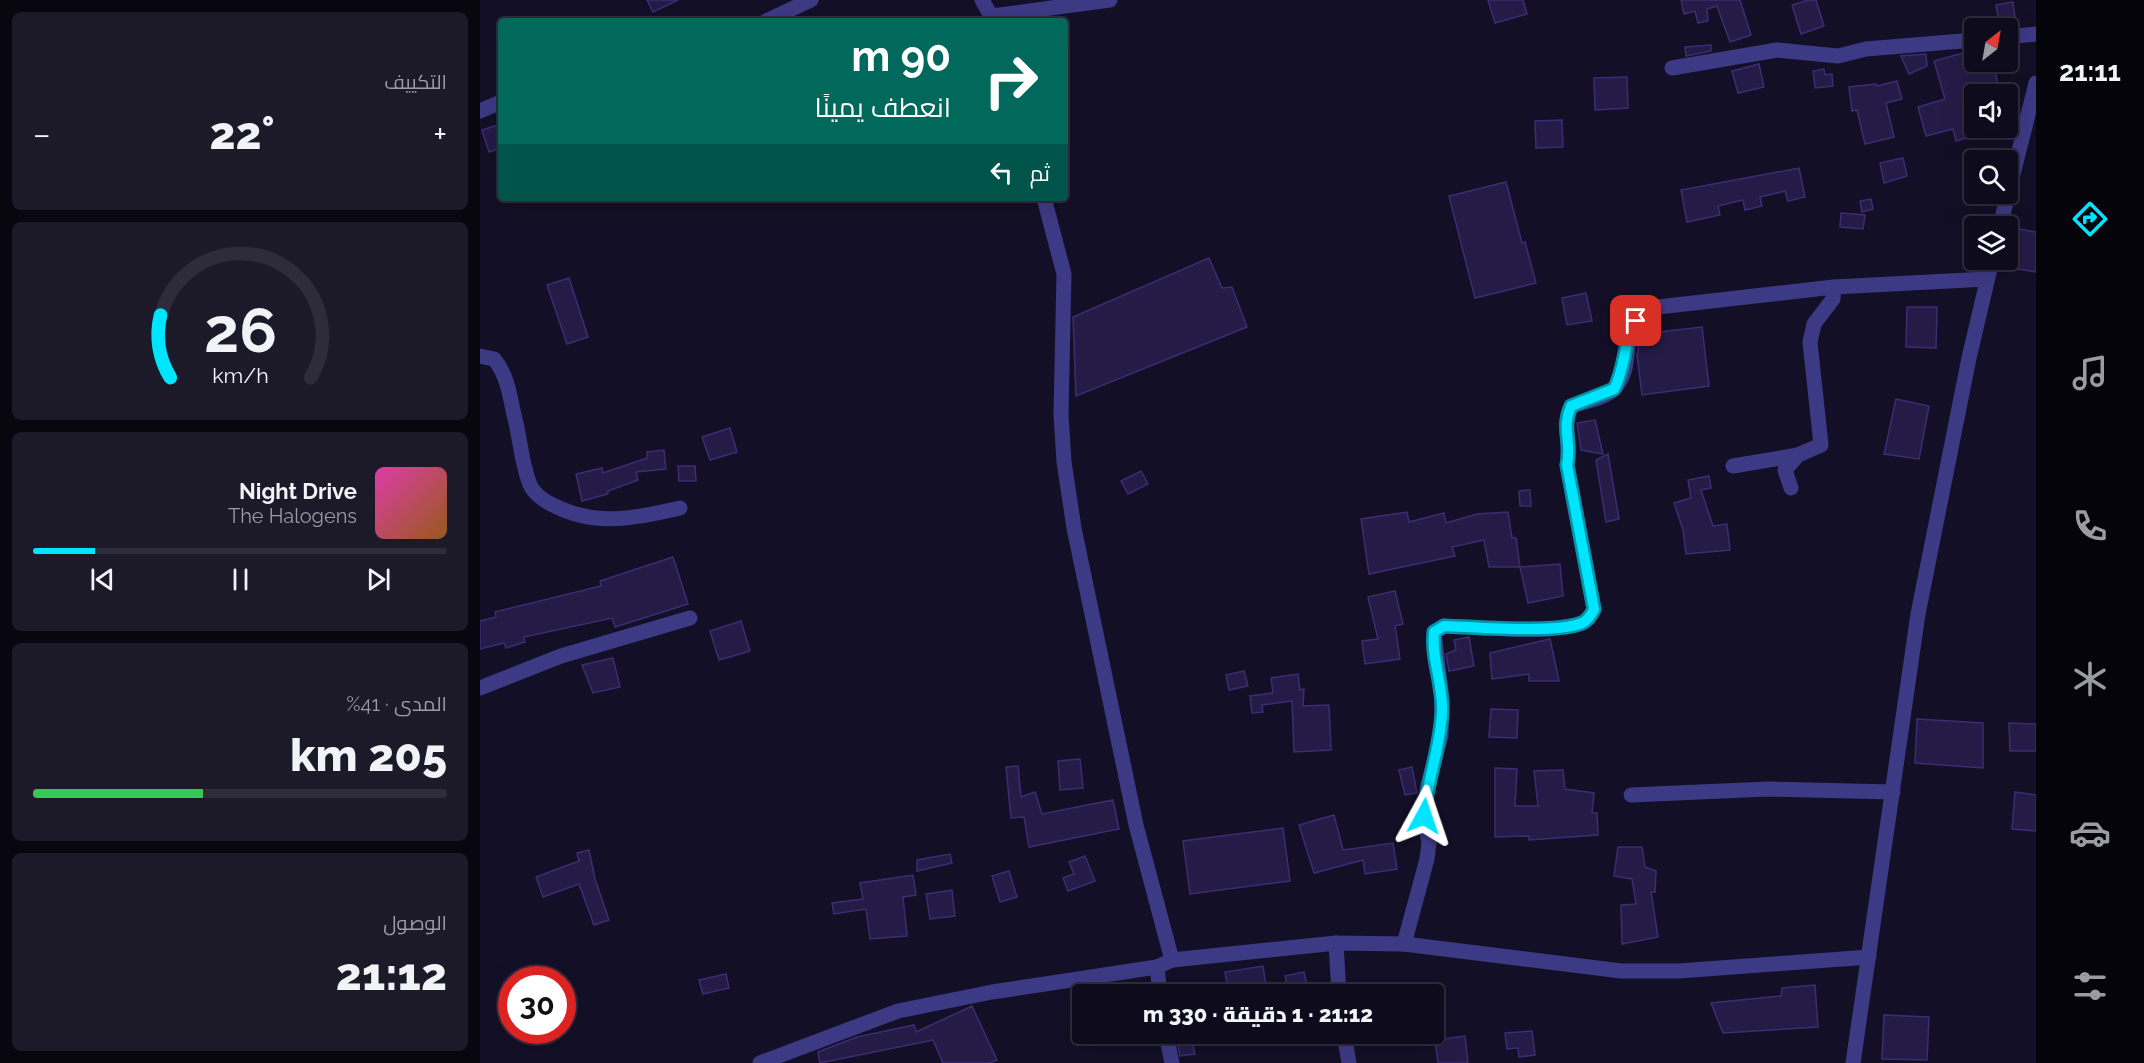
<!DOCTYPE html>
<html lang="ar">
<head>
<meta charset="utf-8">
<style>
  :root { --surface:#0e0b1c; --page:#1c1929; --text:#f1f3f6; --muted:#9b9ba3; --line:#2e2b3b; --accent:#00e5ff }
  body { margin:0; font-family:Raleway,Cairo,sans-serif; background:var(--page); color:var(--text); direction:rtl; height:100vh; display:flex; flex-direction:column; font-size:22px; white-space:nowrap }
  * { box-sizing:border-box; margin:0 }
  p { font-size:20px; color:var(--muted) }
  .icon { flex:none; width:33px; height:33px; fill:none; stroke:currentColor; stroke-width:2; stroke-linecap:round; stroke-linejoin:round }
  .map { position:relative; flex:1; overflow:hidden; direction:ltr }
  .panel { display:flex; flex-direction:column; gap:12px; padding:12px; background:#08060f; width:480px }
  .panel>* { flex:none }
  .top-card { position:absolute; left:18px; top:18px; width:570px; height:183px; border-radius:6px; box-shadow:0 6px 24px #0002,0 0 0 2px var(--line); direction:rtl; background:#00695c; color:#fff; overflow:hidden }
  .needle { width:39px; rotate:31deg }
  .buttons { position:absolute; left:1484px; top:18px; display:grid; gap:12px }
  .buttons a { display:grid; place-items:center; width:54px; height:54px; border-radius:6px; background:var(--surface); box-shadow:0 6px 24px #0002,0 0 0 2px var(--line); font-size:30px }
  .speed { position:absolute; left:18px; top:966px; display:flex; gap:12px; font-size:30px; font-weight:700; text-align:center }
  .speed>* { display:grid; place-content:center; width:78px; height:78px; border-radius:50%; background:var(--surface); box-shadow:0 6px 24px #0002,0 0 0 2px var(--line); line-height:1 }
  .speed .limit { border:9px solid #d22; background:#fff; color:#111 }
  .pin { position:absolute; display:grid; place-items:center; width:51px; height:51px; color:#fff; margin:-26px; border-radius:12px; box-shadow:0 3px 9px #0006 }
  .me { position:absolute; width:66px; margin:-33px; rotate:5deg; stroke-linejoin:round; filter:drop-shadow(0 0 4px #0008) }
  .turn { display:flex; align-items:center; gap:21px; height:126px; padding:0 18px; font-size:27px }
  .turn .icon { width:78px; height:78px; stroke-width:2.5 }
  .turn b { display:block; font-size:42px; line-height:51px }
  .then { display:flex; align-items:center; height:57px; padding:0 18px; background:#0003; gap:12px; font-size:22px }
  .big { font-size:45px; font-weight:800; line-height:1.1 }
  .panel .widget { flex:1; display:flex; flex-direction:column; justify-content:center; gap:9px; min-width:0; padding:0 21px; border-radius:9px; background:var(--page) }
  .panel .dial { align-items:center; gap:0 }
  .dial svg { height:156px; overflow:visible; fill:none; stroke:var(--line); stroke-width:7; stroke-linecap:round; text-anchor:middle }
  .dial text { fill:var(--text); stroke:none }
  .song { display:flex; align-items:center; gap:18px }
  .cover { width:72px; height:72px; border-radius:9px; background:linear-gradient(135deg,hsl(320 70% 55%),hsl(30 70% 35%)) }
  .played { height:6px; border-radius:3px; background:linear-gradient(90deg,var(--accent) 15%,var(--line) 15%) }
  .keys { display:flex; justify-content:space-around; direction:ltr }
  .heat { display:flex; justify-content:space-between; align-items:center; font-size:33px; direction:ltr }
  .charge { height:9px; border-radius:4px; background:linear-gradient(90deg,#34c759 41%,var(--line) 0) }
  .trip { position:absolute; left:592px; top:984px; width:372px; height:60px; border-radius:6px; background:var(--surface); box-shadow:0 6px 24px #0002,0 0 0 2px var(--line); font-weight:800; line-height:60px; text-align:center; direction:rtl }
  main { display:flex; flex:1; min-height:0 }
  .menu { display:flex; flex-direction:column; width:108px; justify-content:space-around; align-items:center; background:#06040b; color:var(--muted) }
  .menu .icon { width:42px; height:42px }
  .menu .current { color:var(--accent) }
  .menu b { font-size:27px; color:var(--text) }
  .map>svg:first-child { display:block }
  .building { fill:#241b47; stroke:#3b2d73; stroke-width:1.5 }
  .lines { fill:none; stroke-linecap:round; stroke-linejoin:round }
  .minor { stroke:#3d3a85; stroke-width:15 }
  .route-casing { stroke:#0095a6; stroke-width:15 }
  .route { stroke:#00e5ff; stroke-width:10 }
</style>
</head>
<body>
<main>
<nav class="menu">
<b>21:11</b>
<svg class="icon current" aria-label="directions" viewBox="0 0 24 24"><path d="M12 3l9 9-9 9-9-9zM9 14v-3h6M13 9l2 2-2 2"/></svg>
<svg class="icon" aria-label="music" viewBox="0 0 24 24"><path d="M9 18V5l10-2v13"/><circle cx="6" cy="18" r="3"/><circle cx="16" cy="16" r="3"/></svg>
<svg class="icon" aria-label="phone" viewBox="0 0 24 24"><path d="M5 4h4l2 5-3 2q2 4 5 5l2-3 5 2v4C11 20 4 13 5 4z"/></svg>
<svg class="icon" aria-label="climate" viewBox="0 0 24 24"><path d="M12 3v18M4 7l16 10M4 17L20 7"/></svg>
<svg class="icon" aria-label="car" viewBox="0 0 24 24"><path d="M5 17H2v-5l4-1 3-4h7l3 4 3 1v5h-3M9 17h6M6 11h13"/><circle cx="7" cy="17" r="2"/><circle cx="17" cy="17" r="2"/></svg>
<svg class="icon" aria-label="filters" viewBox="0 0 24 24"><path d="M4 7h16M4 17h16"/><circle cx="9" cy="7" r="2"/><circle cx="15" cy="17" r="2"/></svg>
</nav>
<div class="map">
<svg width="1556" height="1063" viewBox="0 0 1556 1063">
  <rect width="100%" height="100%" fill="#130f26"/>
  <g class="building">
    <polygon points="167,0 198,0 173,12"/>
    <polygon points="1008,0 1043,0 1047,14 1015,23"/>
    <polygon points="1201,0 1260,0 1271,35 1250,42 1237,6 1227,9 1228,21 1218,23 1215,11 1204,14"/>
    <polygon points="1328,0 1336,0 1344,26 1321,34 1312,5"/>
    <polygon points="1533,2 1536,26 1520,28 1516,5"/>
    <polygon points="1231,45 1231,51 1206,56 1205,47"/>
    <polygon points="1494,50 1494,62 1513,62 1520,94 1494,94 1494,136 1476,141 1473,129 1446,136 1438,107 1465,99 1454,61"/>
    <polygon points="1446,54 1447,66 1429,74 1421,56"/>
    <polygon points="1279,64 1284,87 1258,93 1252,71"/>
    <polygon points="1344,69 1345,75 1352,74 1353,86 1335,88 1333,71"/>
    <polygon points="1147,77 1148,108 1115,110 1114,78"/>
    <polygon points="1417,81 1422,99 1406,103 1414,137 1385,144 1377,110 1372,111 1369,87 1396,84 1397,86"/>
    <polygon points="1082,120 1083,147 1056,148 1055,121"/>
    <polygon points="21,124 21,148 9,152 2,130"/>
    <polygon points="1423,158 1427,176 1404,183 1400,163"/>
    <polygon points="1319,168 1325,197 1308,201 1305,191 1280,197 1282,206 1265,210 1263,200 1238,206 1240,215 1207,222 1201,190"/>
    <polygon points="1026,182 1042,243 1045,242 1056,283 995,298 969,196"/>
    <polygon points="1391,199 1393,209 1382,212 1380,201"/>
    <polygon points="1361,213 1385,215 1383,229 1360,227"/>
    <polygon points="1539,229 1556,232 1556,272 1532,268"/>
    <polygon points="729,258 742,288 752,287 767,327 596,396 593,317"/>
    <polygon points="89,278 108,337 87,344 67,285"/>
    <polygon points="1106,293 1112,321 1087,325 1082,298"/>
    <polygon points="1427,307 1457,307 1456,348 1426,347"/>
    <polygon points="1222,327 1229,386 1162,395 1157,355 1161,334"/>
    <polygon points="1416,399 1449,406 1439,459 1404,454"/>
    <polygon points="1115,420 1123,454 1101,450 1097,423"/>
    <polygon points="250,428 257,452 230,460 222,437"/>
    <polygon points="184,450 186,469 156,472 158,480 128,491 128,494 102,501 96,474 122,468 123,473 167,458 167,452"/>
    <polygon points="1128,454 1139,519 1126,522 1116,460"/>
    <polygon points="198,466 215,466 216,481 199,481"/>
    <polygon points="661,471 668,484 648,494 641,481"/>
    <polygon points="1229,476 1231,488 1221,490 1233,526 1247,524 1250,550 1206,554 1203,530 1194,503 1211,498 1208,480"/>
    <polygon points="1050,490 1051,506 1040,506 1039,491"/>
    <polygon points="927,512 929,522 964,513 966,523 997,514 1028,512 1032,538 1036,538 1040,567 1009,567 1004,540 972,547 975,556 889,574 881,519"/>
    <polygon points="193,557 208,604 135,627 132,618 44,637 45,642 26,648 24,643 0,649 0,621 16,617 15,612 121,586 120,581"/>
    <polygon points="1080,564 1083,596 1048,603 1040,567"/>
    <polygon points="915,591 923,624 915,626 920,659 885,664 882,641 898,639 888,597"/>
    <polygon points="261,621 270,651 239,660 230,631"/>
    <polygon points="989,637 994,666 969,671 966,654 976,650 974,640"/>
    <polygon points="1070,639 1079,681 1049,681 1049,674 1012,679 1010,653"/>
    <polygon points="133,658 140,687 113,693 102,665"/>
    <polygon points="764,671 768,686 749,690 746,675"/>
    <polygon points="818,674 820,690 824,689 823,706 849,705 851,750 814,752 812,701 782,705 783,712 772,713 770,696 793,693 791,678"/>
    <polygon points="1011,709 1038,710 1037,738 1009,737"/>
    <polygon points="1437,719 1503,723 1503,768 1435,763"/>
    <polygon points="1529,723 1556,724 1556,751 1530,751"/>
    <polygon points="600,759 603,788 580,790 578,761"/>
    <polygon points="538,766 541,797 555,792 562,814 633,800 639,829 549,847 544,817 531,818 526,767"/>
    <polygon points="932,767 937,793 925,795 919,770"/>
    <polygon points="1015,768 1037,769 1035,806 1058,806 1054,771 1083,770 1085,789 1114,793 1112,813 1117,813 1118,835 1049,840 1049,836 1015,837"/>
    <polygon points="1535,792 1556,795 1556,831 1532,829"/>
    <polygon points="854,815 863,850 913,843 917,869 885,874 883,860 834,873 819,825"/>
    <polygon points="803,828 810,881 710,894 703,841"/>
    <polygon points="1138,847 1162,847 1165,867 1176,871 1175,892 1171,892 1178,937 1142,944 1141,905 1156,904 1152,879 1134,876"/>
    <polygon points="109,850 115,879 129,920 114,925 99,884 63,897 56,877 99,861 97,853"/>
    <polygon points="470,854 472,863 437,871 437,860"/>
    <polygon points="605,856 615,881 588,891 583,878 594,874 589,862"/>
    <polygon points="529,871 537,897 520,902 512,876"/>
    <polygon points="433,875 436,895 423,897 427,936 390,939 386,909 354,914 352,903 383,899 380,883"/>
    <polygon points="472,890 475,916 450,919 446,894"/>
    <polygon points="783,966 787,994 749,994 745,972"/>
    <polygon points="824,972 829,994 809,994 805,976"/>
    <polygon points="246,974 249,988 223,994 219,980"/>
    <polygon points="1335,985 1338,1027 1243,1033 1231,1003 1301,996 1302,988"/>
    <polygon points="492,1006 517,1060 510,1063 463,1063 453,1040 340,1063 338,1052 377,1037 434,1025 436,1032"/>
    <polygon points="1404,1015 1449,1017 1447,1060 1402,1059"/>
    <polygon points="1052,1031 1055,1055 1039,1057 1038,1048 1027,1049 1025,1033"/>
    <polygon points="696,1034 710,1034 715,1054 700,1056"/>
    <polygon points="985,1036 988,1063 958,1063 955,1040"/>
  </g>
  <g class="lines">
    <g class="minor">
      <polyline points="502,0 514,21"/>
      <polyline points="512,16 630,0"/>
      <polyline points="286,21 331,0"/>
      <polyline points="1527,37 1556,34"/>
      <polyline points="1192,68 1297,50 1358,56 1386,49 1494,40"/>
      <polyline points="0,111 21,102"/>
      <polyline points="564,198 584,274 581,415 584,462 594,528 656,825 692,960"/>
      <polyline points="1520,226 1556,83"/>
      <path d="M0,356L14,359C27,374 30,396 34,415C40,436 41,461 49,482C53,494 64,501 75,506C117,527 157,518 200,508"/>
      <polyline points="1253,466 1318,455"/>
      <polyline points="1311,488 1305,470 1318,455 1341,445 1330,342 1334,324 1353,299 1354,287"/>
      <polyline points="0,688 81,656 210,618"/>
      <polyline points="1151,795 1288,789 1413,792"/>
      <polyline points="856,943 859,994"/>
      <path d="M924,944L947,859L949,843L944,816L947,789L961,736L962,699L954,632L964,626C996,627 1074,634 1102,623C1108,620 1111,616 1114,609L1087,465C1092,441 1081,429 1091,406C1103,402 1124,399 1134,389C1160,362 1131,325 1178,307L1354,287L1507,279"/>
      <polyline points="677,967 680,994"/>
      <polyline points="686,1034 692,1063"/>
      <polyline points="864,1034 869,1063"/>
      <polyline points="280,1063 418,1011 512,992 677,967 692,960 856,943 924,944 1141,971 1199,971 1389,957"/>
      <polyline points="1373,1063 1438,614 1489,358 1512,260"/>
    </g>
  </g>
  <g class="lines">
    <defs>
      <path id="route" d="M944,816C947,780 961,746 962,711C963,684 951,658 954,632L964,626C996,627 1075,634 1102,623C1108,620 1111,616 1114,609L1087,465C1092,441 1081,429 1091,406L1134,389C1146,367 1143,342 1156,321"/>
    </defs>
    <use href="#route" class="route-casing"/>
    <use href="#route" class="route"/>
  </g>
</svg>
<div class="buttons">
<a><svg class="needle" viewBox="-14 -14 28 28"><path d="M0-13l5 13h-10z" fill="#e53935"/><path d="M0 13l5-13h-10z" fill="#9b9ba3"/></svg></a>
<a><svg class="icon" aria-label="sound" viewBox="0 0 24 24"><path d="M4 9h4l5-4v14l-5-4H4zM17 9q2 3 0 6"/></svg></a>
<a><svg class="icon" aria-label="search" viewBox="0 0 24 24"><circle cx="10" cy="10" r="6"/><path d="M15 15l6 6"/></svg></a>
<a><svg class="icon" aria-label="layers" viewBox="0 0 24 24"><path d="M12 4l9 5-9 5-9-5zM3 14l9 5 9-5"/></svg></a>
</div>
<div class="speed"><div class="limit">30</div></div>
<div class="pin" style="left:1156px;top:321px;background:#d93025"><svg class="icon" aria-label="arrive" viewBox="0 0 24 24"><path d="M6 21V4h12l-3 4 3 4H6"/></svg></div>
<svg class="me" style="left:944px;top:816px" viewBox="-20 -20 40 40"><path d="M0-17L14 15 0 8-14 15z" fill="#00e5ff" stroke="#fff" stroke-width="4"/></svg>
<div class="trip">21:12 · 1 دقيقة · 330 m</div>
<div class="top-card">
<div class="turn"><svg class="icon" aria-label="right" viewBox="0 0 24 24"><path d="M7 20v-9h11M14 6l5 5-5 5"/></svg><div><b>90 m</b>انعطف يمينًا</div></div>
<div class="then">ثم<svg class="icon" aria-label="left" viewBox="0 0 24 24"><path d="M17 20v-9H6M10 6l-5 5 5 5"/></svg></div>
</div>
</div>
<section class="panel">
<div class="widget"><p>التكييف</p>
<div class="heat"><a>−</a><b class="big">22°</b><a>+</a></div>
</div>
<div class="widget dial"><svg viewBox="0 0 100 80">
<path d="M14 69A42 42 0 1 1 86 69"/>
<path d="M14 69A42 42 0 0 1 9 37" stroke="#00e5ff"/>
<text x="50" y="56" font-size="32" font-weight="700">26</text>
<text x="50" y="72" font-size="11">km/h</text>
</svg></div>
<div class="widget">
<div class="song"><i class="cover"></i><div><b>Night Drive</b><p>The Halogens</p></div></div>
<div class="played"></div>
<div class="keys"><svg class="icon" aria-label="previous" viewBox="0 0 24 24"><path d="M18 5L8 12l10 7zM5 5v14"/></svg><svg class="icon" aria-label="pause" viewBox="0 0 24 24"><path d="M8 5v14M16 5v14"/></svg><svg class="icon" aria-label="next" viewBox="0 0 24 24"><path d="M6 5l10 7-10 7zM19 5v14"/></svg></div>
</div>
<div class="widget"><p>المدى · 41%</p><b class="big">205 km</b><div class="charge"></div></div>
<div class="widget"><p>الوصول</p><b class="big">21:12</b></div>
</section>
</main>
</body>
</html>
